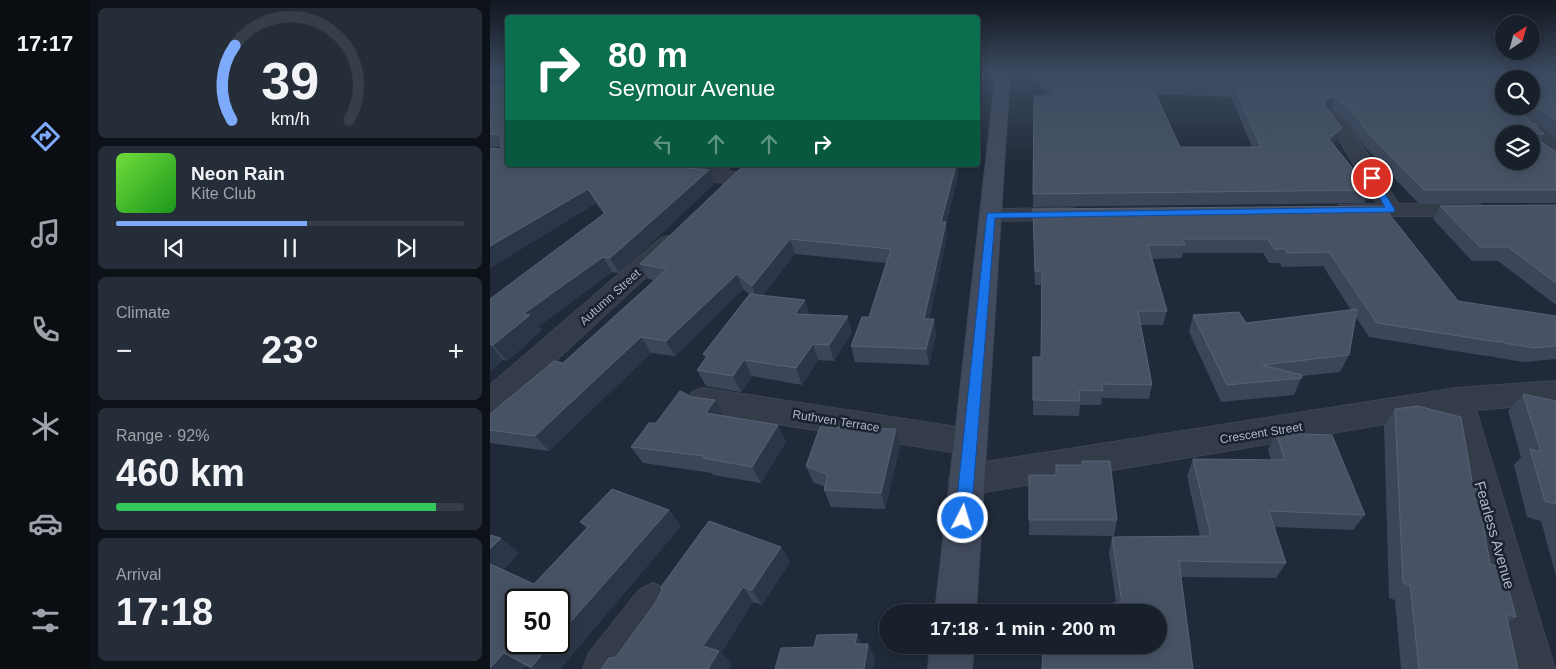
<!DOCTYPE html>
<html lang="en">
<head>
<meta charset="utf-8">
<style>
  :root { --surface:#18202c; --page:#252d38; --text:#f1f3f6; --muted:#9fa3a9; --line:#363e48; --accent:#7eaafc }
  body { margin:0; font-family:Helvetica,sans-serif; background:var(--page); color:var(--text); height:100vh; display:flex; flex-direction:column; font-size:19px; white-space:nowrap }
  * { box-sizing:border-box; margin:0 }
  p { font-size:16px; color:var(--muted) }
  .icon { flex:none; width:28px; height:28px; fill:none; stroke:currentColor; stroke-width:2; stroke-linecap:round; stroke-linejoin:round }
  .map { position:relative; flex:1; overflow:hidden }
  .panel { display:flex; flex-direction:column; gap:8px; padding:8px; background:#0d1218; width:400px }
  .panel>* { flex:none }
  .hud { position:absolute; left:15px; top:15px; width:475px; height:152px; border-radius:5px; box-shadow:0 2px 12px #0003,0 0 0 1px var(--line); background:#0b6e4f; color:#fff; overflow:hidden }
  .needle { width:32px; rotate:36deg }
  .controls { position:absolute; left:1005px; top:15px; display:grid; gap:10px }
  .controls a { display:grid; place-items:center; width:45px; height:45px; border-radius:50%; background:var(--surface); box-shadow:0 2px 12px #0003,0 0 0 1px var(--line); font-size:25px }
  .speed { position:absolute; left:15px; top:589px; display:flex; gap:10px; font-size:25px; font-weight:700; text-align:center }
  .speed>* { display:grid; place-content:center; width:65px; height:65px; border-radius:50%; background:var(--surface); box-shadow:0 2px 12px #0003,0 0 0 1px var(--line); line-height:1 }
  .speed .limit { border:2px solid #111; border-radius:8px; background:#fff; color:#111 }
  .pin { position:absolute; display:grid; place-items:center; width:42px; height:42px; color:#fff; margin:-21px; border:2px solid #fff; border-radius:50%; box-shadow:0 1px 5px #0007 }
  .me { position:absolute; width:55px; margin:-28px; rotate:5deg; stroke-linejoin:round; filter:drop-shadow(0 0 4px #0008) }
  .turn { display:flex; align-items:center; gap:18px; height:105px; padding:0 20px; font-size:22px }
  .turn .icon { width:65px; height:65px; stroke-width:2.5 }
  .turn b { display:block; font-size:35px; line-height:42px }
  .lanes { display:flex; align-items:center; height:48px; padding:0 20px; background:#0003; justify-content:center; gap:25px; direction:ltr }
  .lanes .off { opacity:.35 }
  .big { font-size:38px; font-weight:800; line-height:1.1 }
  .panel .widget { flex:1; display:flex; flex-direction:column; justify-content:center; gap:8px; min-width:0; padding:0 18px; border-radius:8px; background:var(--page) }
  .panel .dial { align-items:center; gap:0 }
  .dial svg { height:130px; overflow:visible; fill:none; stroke:var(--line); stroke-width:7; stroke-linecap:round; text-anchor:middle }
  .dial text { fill:var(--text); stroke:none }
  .song { display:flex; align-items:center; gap:15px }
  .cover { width:60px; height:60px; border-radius:8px; background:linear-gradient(135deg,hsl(100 70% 55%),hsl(120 70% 35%)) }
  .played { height:5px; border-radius:2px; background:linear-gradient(90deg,var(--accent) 55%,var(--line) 55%) }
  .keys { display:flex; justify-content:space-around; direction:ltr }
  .heat { display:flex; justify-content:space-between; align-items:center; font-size:28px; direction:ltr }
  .charge { height:8px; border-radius:4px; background:linear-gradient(90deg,#34c759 92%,var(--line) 0) }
  .trip { position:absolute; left:389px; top:604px; width:288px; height:50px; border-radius:25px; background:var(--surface); box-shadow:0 2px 12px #0003,0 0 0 1px var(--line); font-weight:800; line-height:50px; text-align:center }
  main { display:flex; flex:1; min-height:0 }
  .dock { display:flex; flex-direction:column; width:90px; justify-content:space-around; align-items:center; background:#0a0d12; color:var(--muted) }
  .dock .icon { width:35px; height:35px }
  .dock .active { color:var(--accent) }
  .dock b { font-size:22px; color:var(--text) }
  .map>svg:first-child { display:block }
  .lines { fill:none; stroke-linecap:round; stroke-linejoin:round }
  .street-casing { stroke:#3d4554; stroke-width:2 }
  .secondary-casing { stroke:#3d4554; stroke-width:2 }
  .street { fill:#343c4a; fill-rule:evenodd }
  .secondary { fill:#424b5e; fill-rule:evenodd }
  .wall { fill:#3b4659; fill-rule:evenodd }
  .shaded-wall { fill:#2b3648 }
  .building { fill:#475365; stroke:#586274; fill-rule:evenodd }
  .route { fill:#1a73e8; stroke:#114b97 }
  .labels { text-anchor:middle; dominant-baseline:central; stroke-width:5; stroke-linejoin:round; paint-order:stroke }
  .street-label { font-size:12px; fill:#afb7c7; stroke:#1a212f }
  .near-street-label { font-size:15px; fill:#afb7c7; stroke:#1a212f }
</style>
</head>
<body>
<main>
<nav class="dock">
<b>17:17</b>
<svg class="icon active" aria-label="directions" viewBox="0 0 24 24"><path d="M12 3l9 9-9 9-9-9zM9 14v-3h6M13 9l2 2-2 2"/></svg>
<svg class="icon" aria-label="music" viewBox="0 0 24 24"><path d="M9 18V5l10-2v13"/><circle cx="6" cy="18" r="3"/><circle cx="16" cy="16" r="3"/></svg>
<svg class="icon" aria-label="phone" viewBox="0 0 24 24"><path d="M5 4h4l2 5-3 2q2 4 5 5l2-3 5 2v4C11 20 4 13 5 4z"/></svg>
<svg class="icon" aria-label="climate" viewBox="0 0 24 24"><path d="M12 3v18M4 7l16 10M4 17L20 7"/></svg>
<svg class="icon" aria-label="car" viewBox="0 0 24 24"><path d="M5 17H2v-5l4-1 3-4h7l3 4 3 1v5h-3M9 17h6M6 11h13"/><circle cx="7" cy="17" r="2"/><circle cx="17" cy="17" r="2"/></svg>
<svg class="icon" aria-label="filters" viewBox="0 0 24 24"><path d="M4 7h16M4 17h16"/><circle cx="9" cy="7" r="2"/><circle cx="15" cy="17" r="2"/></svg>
</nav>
<section class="panel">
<div class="widget dial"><svg viewBox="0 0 100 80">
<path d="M14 69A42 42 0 1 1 86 69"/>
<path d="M14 69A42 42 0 0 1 16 23" stroke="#7eaafc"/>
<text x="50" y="56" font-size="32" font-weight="700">39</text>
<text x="50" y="72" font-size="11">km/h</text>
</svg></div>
<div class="widget">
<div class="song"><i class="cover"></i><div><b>Neon Rain</b><p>Kite Club</p></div></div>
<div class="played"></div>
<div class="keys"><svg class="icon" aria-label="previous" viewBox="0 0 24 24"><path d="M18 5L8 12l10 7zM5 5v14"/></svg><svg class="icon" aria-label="pause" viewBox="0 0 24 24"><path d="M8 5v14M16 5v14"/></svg><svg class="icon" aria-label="next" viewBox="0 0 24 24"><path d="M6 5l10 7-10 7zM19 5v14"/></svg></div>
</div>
<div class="widget"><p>Climate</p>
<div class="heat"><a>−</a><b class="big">23°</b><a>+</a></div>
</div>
<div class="widget"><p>Range · 92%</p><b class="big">460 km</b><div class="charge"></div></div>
<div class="widget"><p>Arrival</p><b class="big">17:18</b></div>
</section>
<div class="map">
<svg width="1066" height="669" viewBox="0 0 1066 669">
  <rect width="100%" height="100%" fill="#202a3a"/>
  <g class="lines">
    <defs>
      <g id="street">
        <path d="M840,110C857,114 896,185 908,204H984L992,205L995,210L992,215L984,216H857L849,215L846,210L849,205L887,204L846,134L832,115L834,112Z"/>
        <polygon points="1038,122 1044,123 1066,142 1066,158 1060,156 1041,139 1041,134 1035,134 1029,127 1032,123"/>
        <polygon points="105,165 173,165 246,172 253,174 256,178 253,182 246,184 115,171 108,169"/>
        <polygon points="579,208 587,209 590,214 587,219 579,220 501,221 493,220 490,215 493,210 501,209"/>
        <polygon points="179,236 187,238 190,243 187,248 11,411 0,415 0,385 171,238"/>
        <polygon points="1066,381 1066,403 986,410 1065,669 1021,669 955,414 476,495 464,491 459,480 464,469 476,465 967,388"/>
        <polygon points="213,388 480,429 492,433 496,442 492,451 480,455 213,412 202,408 198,400 202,392"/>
        <polygon points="163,583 177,590 184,604 177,618 142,669 93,669 99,653 149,590"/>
      </g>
      <g id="secondary">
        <polygon points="506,72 520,72 486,612 445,612"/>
        <polygon points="440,645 484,645 482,669 438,669"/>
      </g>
    </defs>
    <use href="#street" class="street-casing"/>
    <use href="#secondary" class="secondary-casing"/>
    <use href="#street" class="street"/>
    <use href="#secondary" class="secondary"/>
  </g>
  <g class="wall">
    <path d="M540,72H1066V140L1045,122L1039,121L1054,134L1050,141L1066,152V203H928L874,146L858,123L841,108L838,109L847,140L843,144L880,190L874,203L543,207L544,96H557ZM665,94L741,97L762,147H690ZM1014,134H1041V161Z"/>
    <polygon points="18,79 18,165 170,165 219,170 225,183 129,273 122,272 49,326 52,330 17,361 13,360 0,371 0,299 114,214 106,203 0,268 0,148 11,149 11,147 0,147 0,87"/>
    <polygon points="191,165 245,165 239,170"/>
    <polygon points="467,167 468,176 456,224 457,237 439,319 444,319 446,335 439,365 365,362 361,346 379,317 396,263 305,254 273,295 362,332 344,361 328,360 312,385 262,376 251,392 216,386 207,370 216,359 213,354 259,294 253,289 185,356 161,353 59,451 0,443 0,414 73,363 164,280 158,279 150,264 249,170"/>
    <polygon points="1066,205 1066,305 1008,261 982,261 943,219 950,206"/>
    <polygon points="893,206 968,301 1066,316 1066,359 1033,362 1003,357 1002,356 996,356 879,337 866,317 859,355 850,372 812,376 804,395 731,402 699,332 703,315 756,323 861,310 833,266 792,267 790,263 779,263 773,253 693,253 692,258 662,259 677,311 673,325 651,325 662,385 659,399 612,398 611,405 590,405 589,416 543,415 543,357 551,357 551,285 545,285 543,209"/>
    <polygon points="1033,394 1066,401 1066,576 1051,521 1037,517 1024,465 1031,457 1018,411"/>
    <polygon points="905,409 983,487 1000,564 1026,617 1018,623 1028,669 911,669 905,600 899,598 894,426"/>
    <polygon points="233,416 296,442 271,483 223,475 222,473 153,463 141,447 166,423"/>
    <polygon points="406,429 410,446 395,509 341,507 334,490 335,487 323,482 316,466"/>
    <polygon points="786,433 875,515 863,530 784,527 796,563 786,578 691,577 703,669 552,669 552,645 668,645 668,612 621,612 623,603 626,603 619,553 622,537 710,536 697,476 703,459 781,460 778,450"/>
    <polygon points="592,461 627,520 624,536 539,535 539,475 565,475 566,465 591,465"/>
    <polygon points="179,510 191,526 70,669 42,669 35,666 32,669 0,669 0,535 29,553 13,570 44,584 96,528 90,522"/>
    <polygon points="291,547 300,562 272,605 263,602 231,653 242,664 126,657"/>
  </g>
  <g class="shaded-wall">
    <polygon points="845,97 841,108 833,110 834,104 837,99"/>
    <polygon points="852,128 847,140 834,151 839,139"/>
    <polygon points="237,165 245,165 239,170"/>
    <polygon points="463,165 468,165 468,176 456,224 457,237 436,334 434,319 451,222"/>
    <polygon points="219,170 225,183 129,273 120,258"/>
    <polygon points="98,189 106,203 0,268 0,246"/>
    <polygon points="300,239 305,254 268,302 262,286"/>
    <polygon points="113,257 122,272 49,326 52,330 17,361 3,345 33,314"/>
    <polygon points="247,274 253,289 185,356 176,341"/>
    <polygon points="315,300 320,316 305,314"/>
    <polygon points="358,316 362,332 344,361 339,345"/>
    <polygon points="444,319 446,335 439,365 436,349"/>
    <polygon points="151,337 161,353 59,451 45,436"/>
    <polygon points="0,344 13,360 0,371"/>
    <polygon points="323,344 328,360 312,385 306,368"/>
    <polygon points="254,360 262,376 251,392 243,376"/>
    <polygon points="225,400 234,417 216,413"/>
    <polygon points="288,425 296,442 271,483 262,467"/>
    <polygon points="406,429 410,446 395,509 391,493"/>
    <polygon points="179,510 191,526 70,669 45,669 41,667 63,642 69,642 69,635"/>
    <polygon points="11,538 29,553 9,574 0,567 0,549"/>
    <polygon points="291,547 300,562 272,605 262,590"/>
    <polygon points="253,587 263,602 231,653 242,664 239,669 218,669 213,646"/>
    <polygon points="367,634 374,648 365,644"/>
    <polygon points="378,644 385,658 383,669 374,669"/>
    <polygon points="14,653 35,666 32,669 1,669 0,668"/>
  </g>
  <g class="building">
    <path d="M548,72H1066V121L1052,110H1039L1034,115L1041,123L1046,124L1047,128L1054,134L1038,133L1039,134H1014V161H1041V135L1066,152V190H934L879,134L862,111L845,97L837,99L834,104L852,128L839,139L880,190L543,194L544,96H565ZM1014,79H1041V106H1014ZM660,82L744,86L771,147H690Z"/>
    <polygon points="18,79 18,165 170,165 219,170 120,258 113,257 33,314 40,315 3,345 0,344 0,299 115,213 98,189 0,246 0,148 11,149 11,135 0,134 0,122 2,121 0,121 0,87"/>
    <polygon points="254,165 466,165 451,222 456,222 434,319 444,319 436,349 361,346 372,317 379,317 401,249 300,239 262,286 247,274 176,341 151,337 45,436 0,430 0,414 64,361 73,363 177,269 150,264"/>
    <polygon points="1066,205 1066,283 1018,247 990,247 950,206"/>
    <polygon points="893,206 968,301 1066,316 1066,346 1045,348 1014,343 1013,341 1007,342 887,323 839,252 797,253 795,249 784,249 778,239 693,239 695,245 658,245 677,311 648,311 662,385 612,384 613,391 589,390 590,401 543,400 543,357 551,357 552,271 545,271 543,209"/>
    <polygon points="260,294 315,300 305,314 358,316 339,345 323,344 306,368 254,360 243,376 207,370 218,355 213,354"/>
    <polygon points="867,309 859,355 772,365 812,375 812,378 737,385 703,315 749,312 756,323"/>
    <polygon points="190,391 202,397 225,400 216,413 288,425 262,467 213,458 214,456 141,447 159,423 166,423"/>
    <polygon points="1033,394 1066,401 1066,504 1055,501 1040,449 1051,452"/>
    <polygon points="928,406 971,417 983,487 987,488 1000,564 1013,568 1026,617 1016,614 1028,669 929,669 920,585 913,583 905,409"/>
    <polygon points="330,427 406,429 391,493 334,490 338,475 316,466"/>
    <polygon points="786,433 842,435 875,515 779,511 796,563 689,561 703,669 552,669 553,645 668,645 668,612 623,612 623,603 632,603 622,537 721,536 703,459 795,460"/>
    <polygon points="592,461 620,461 627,520 539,520 539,475 566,475 566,465 592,465"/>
    <polygon points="122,489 179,510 69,635 69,600 26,600 26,642 63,642 41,667 14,653 0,668 0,564 44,584 99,526 90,522"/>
    <polygon points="219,521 291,547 262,590 253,587 213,646 229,651 218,669 111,669 119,658 126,657 164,605 172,590 171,587"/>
    <polygon points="0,535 11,538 0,549"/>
    <polygon points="554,611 575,612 554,612"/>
    <polygon points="367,634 365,644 378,644 374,669 285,669 291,648 324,647 327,635"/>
  </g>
  <linearGradient id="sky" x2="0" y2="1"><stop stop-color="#121720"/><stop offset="0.44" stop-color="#3c4a60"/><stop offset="1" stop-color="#3c4a60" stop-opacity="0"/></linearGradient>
  <rect width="1066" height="165" fill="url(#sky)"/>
  <polygon class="route" points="879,177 885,177 905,210 904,212 505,218 481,518 478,522 473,524 468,522 465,518 497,213 895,207 878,178"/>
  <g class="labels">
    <g class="street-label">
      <text transform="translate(120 297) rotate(-42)">Autumn Street</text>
      <text transform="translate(346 421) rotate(9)">Ruthven Terrace</text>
      <text transform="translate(771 433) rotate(-9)">Crescent Street</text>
    </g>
    <g class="near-street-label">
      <text transform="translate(1005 535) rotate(74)">Fearless Avenue</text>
    </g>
  </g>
</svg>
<div class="controls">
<a><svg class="needle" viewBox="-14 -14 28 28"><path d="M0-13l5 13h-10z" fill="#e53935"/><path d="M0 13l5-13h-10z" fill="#9fa3a9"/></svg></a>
<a><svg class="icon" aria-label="search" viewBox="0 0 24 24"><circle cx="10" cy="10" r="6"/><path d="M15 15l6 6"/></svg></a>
<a><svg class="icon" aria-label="layers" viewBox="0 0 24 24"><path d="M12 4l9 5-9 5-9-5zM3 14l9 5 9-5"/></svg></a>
</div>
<div class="speed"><div class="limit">50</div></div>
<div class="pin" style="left:882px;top:178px;background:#d93025"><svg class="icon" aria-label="arrive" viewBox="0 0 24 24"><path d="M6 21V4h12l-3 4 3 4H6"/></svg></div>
<svg class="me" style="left:473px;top:518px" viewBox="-20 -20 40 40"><circle r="17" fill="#1a73e8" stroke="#fff" stroke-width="3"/><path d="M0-11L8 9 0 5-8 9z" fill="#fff"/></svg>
<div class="trip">17:18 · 1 min · 200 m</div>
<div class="hud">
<div class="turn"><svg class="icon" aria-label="right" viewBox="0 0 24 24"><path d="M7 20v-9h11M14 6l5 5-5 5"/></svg><div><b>80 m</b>Seymour Avenue</div></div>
<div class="lanes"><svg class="icon off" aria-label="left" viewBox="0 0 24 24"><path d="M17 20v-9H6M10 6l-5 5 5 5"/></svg><svg class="icon off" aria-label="ahead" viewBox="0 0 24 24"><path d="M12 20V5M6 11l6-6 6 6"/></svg><svg class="icon off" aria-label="ahead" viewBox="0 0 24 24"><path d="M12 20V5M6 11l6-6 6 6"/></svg><svg class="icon" aria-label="right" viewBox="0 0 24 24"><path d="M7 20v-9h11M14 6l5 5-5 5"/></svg></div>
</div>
</div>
</main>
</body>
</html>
